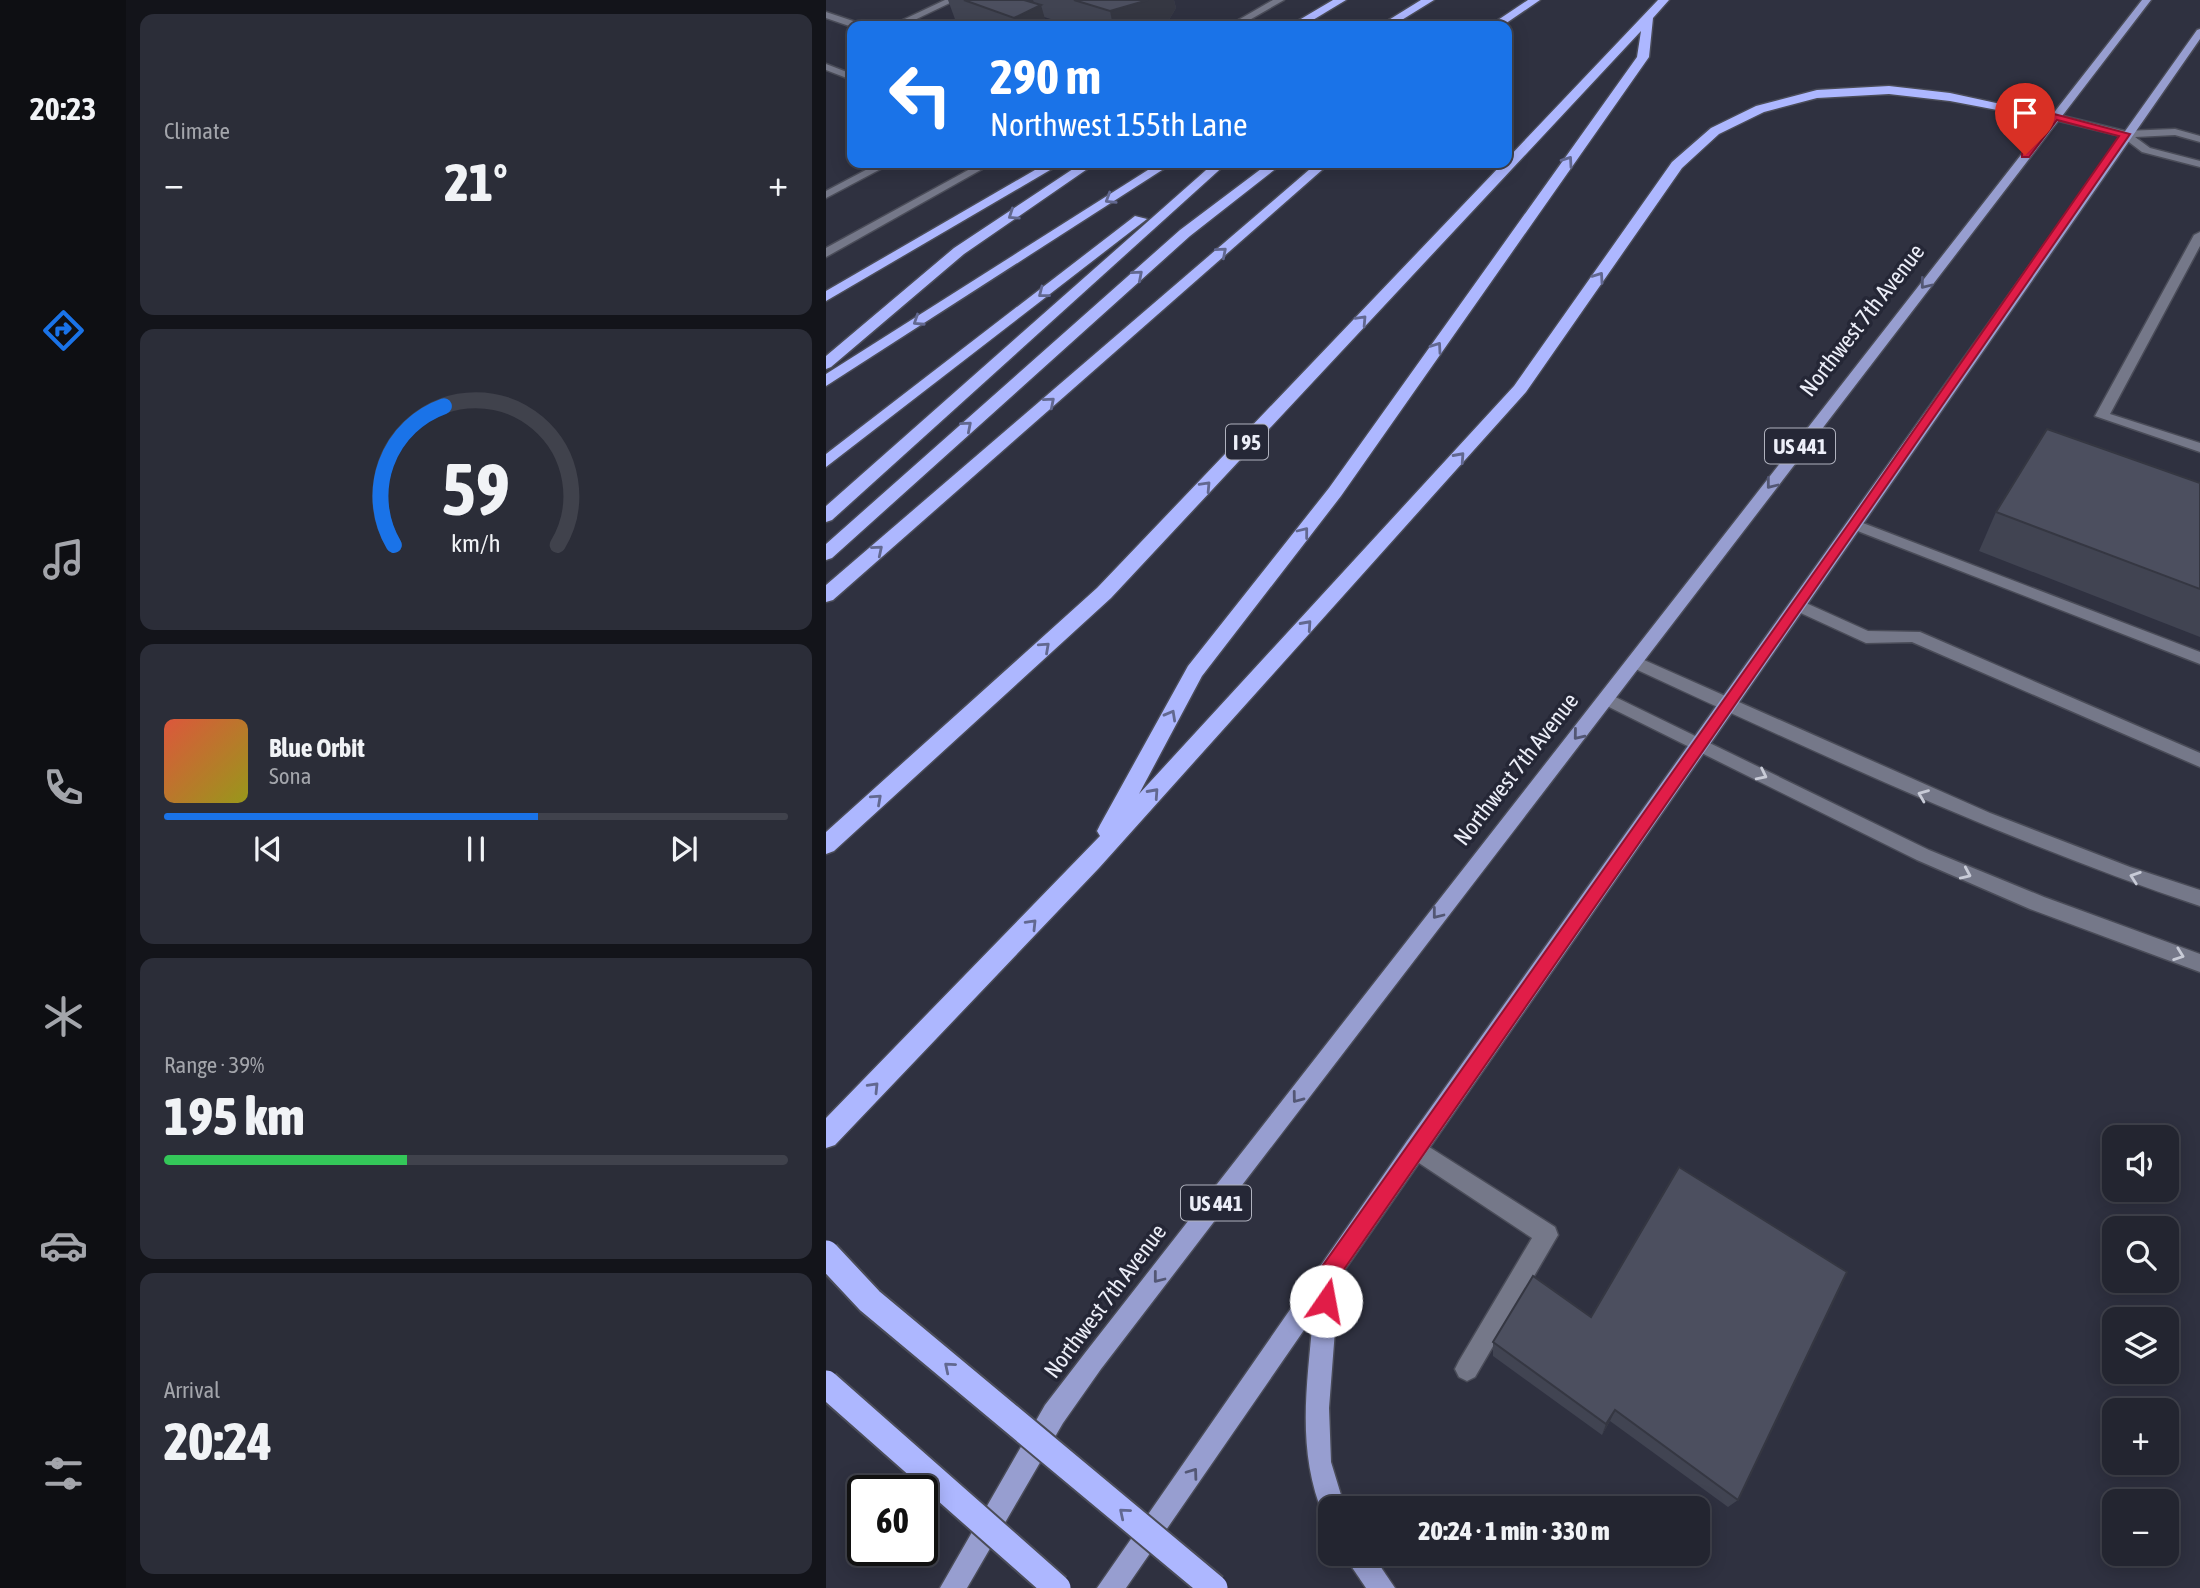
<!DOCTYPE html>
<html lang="en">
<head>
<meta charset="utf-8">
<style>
  :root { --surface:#232530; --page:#2b2d38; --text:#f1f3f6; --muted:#a3a5ab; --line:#40424c; --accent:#1a73e8 }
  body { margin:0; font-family:"Asap Condensed",sans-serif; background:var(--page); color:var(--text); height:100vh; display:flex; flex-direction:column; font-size:26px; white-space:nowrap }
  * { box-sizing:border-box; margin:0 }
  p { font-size:23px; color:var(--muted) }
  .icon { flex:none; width:38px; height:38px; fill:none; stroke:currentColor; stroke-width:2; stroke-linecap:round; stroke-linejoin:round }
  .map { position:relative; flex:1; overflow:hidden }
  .drawer { display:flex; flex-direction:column; gap:14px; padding:14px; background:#13141a; width:700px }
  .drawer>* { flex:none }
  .top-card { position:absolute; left:21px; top:21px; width:665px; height:147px; border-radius:14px; box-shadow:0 4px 18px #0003,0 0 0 2px var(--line); background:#1a73e8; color:#fff; overflow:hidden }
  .controls { position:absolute; left:1276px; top:1125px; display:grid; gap:14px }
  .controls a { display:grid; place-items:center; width:77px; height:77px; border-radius:14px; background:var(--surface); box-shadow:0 4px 18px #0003,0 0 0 2px var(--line); font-size:35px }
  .speed { position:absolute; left:21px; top:1475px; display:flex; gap:14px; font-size:35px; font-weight:700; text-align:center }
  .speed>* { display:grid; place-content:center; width:91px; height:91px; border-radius:50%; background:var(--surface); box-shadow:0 4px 18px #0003,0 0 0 2px var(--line); line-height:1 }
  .speed .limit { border:4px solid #111; border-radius:10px; background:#fff; color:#111 }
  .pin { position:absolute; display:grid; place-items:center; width:60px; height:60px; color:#fff; margin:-72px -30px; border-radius:50% 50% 50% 0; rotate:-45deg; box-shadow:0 0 7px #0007 }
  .pin .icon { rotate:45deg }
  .me { position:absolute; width:77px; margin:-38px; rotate:12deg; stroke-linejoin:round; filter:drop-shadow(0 0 5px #0008) }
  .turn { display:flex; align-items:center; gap:24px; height:147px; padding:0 28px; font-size:32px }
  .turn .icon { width:91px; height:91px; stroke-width:2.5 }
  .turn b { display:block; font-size:49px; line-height:60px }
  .big { font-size:52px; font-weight:800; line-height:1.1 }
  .drawer .widget { flex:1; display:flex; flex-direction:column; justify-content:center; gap:10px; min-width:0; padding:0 24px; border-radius:14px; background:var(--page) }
  .drawer .dial { align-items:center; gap:0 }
  .dial svg { height:182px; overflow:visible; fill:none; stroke:var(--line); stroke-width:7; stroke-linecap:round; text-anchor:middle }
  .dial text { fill:var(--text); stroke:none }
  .song { display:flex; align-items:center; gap:21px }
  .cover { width:84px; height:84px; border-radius:10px; background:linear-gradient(135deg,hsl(10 70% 55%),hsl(60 70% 35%)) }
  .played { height:7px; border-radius:4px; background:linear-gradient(90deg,var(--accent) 60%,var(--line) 60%) }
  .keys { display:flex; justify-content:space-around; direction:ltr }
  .heat { display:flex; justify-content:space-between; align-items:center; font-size:38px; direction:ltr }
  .charge { height:10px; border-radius:5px; background:linear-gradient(90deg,#34c759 39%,var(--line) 0) }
  .trip { position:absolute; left:492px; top:1496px; width:392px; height:70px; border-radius:14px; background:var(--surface); box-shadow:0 4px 18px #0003,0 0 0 2px var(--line); font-weight:800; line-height:70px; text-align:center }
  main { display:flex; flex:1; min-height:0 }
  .menu { display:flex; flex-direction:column; width:126px; justify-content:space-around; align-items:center; background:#0e0f13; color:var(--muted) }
  .menu .icon { width:49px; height:49px }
  .menu .current { color:var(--accent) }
  .menu b { font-size:32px; color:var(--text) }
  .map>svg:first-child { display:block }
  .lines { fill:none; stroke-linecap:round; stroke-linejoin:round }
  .minor-casing { stroke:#4a4c58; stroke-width:3 }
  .major-casing { stroke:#4a4c58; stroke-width:3 }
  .highway-casing { stroke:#4a4c58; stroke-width:3 }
  .minor { fill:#757889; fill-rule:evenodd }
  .major { fill:#979ed0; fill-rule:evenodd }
  .highway { fill:#adb7ff; fill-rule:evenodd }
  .highway-bridge-casing { stroke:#4a4c58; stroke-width:31; stroke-linecap:butt }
  .highway-bridge { stroke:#adb7ff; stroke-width:27 }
  .wall { fill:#414452 }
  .shaded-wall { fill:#353742 }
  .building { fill:#4c4f5f; stroke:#353742; stroke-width:2 }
  .oneway { stroke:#626890 }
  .oneway2 { stroke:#535774 }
  .oneway3 { stroke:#c8cbd7 }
  .route { fill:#e11d48; stroke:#92132f; stroke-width:2 }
  .labels { text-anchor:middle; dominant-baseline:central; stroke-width:7; stroke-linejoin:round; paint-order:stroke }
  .shield { fill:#252736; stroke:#b0b2be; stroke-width:2 }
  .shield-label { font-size:21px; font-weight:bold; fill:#eceef8 }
  .street-label { font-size:23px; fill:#eceef8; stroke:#252736 }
</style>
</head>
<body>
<main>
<nav class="menu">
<b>20:23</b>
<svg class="icon current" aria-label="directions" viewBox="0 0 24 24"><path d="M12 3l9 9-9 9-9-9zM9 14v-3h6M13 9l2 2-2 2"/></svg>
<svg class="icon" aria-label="music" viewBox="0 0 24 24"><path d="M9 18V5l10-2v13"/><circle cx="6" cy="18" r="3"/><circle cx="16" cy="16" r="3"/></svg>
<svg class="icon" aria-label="phone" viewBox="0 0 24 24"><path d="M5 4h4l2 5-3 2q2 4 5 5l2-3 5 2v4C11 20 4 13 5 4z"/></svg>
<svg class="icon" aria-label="climate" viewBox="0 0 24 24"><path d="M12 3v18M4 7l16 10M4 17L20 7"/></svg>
<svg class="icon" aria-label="car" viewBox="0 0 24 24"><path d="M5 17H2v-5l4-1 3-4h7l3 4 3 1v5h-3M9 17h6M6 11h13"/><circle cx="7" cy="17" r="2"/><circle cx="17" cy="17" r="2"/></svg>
<svg class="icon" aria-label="filters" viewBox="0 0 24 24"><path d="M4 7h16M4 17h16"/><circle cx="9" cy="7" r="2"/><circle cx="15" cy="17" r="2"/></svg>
</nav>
<section class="drawer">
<div class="widget"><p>Climate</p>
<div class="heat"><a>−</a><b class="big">21°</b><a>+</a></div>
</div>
<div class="widget dial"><svg viewBox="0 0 100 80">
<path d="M14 69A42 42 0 1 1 86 69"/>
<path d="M14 69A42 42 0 0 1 36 8" stroke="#1a73e8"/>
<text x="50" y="56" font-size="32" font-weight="700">59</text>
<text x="50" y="72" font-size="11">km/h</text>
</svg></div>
<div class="widget">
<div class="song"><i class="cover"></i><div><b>Blue Orbit</b><p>Sona</p></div></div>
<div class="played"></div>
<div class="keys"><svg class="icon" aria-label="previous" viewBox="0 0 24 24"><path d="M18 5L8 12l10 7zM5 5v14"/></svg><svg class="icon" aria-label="pause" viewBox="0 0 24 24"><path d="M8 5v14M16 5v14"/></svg><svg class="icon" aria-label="next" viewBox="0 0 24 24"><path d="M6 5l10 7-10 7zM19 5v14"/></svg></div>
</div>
<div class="widget"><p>Range · 39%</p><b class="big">195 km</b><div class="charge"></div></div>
<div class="widget"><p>Arrival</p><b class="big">20:24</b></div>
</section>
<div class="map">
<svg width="1374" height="1588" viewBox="0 0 1374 1588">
  <rect width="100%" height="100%" fill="#2f3140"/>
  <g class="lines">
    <defs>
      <g id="minor">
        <polygon points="119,0 130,0 76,26 64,26"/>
        <polygon points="447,0 458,0 413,26 402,26"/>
        <polygon points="0,12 36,24 38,26 26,27 0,18"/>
        <polygon points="0,64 26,74 26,80 0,70"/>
        <polygon points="1229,114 1299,131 1349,129 1374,136 1374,142 1349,135 1309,137 1324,148 1374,161 1374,167 1316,152 1295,136 1225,119 1224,117"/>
        <polygon points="53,163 66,163 0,198 0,191"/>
        <polygon points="155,163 167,163 0,257 0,248"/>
        <polygon points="1374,232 1374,246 1284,414 1374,443 1374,452 1269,416 1368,235"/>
        <polygon points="1029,520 1374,652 1374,664 1024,528 1022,525"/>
        <polygon points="971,599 1042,631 1094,632 1374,753 1374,767 1086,642 1040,643 966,609 963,605"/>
        <path d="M809,656L1164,813L1304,867L1374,890V906C1178,840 991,753 803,666L801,662Z"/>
        <polygon points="781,693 1103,850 1218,897 1374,954 1374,972 1204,909 1091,860 775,703 773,699 775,695"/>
        <polygon points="589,1138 729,1227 732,1235 649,1377 641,1381 633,1377 629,1369 633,1361 706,1238 581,1155 578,1148 581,1141"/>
      </g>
      <g id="major">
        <polygon points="1316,0 1325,0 275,1369 237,1423 141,1588 114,1588 219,1405 259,1353"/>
        <path d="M1374,29V39L513,1278L503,1408L505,1462L519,1508H504V1519L498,1517C470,1450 481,1387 487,1317L300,1588H271L581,1141L1371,30Z"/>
        <polygon points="517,1554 546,1554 569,1588 540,1588"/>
      </g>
      <g id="highway">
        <polygon points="507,0 520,0 477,26 463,26"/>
        <polygon points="595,0 608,0 566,26 553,26"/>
        <polygon points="702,0 714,0 676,26 663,26"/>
        <polygon points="832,0 843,0 827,18 823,57 515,496 376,676 313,794 688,386 846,162 885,128 930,106 991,90 1063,86 1124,93 1235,117 1229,121 1124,101 1063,94 991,98 938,112 893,134 856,168 700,392 273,868 9,1145 0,1148 0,1118 274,836 271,831 274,825 362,666 503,488 811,57 815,31 285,598 8,851 0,854 0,832 271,588 677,163 681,163 681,159"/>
        <polygon points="221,163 236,163 0,301 0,291"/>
        <polygon points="256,163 270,163 138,254 5,367 0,369 0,356 128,248"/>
        <polygon points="333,163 347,163 0,386 0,374"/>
        <polygon points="388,163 401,163 6,520 0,522 0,506"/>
        <polygon points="443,163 457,163 364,236 6,558 0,560 0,544 354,230"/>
        <polygon points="491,163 504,163 7,600 0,602 0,585"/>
        <polygon points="309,216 321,219 0,467 0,454"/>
      </g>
    </defs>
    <use href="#minor" class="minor-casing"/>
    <use href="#major" class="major-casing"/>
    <use href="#highway" class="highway-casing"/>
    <use href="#minor" class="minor"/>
    <use href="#major" class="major"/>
    <use href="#highway" class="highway"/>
    <defs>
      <g id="highway-bridge">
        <polyline points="0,1254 44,1301 388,1588"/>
        <polyline points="0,1384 231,1588"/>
      </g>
    </defs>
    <use href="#highway-bridge" class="highway-bridge-casing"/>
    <use href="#highway-bridge" class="highway-bridge"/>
  </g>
  <g class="wall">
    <polygon points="122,0 348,0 350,8 340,25 336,26 248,26 218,17 221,26 141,26 130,22"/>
    <polygon points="1374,483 1374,637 1153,551 1170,512"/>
    <polygon points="707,1276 912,1500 902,1507 784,1421 776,1435 667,1356 667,1342"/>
  </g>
  <g class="shaded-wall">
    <polygon points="187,0 207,0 210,8 215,5 221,26 191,26 188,18"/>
    <polygon points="322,0 348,0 350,8 340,25 336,26 287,26 284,11"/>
    <polygon points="789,1410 784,1421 776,1435 780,1424"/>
  </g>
  <g class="building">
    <polygon points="138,0 198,0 215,5 188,18"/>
    <polygon points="248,0 322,0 284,11"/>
    <polygon points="1221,429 1374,483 1374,589 1170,512"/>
    <polygon points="853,1167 1021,1272 912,1500 789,1410 780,1424 667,1342 707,1276 765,1317"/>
  </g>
  <defs><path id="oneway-chevron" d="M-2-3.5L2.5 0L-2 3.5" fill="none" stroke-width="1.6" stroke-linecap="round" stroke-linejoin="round" transform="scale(1.75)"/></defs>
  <g class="oneway">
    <use href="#oneway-chevron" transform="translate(742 161) rotate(-55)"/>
    <use href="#oneway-chevron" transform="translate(284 199) rotate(148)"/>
    <use href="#oneway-chevron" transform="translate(187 215) rotate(146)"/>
    <use href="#oneway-chevron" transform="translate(396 252) rotate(-41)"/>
    <use href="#oneway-chevron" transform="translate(312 275) rotate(-41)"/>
    <use href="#oneway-chevron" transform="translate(773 277) rotate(-55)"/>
    <use href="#oneway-chevron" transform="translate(217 293) rotate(142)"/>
    <use href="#oneway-chevron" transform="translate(536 320) rotate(-47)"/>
    <use href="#oneway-chevron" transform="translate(92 321) rotate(147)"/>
    <use href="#oneway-chevron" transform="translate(611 347) rotate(-55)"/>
    <use href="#oneway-chevron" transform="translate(224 402) rotate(-41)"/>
    <use href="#oneway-chevron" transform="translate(141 426) rotate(-41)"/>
    <use href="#oneway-chevron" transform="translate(634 457) rotate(-48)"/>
    <use href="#oneway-chevron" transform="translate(380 486) rotate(-47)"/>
    <use href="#oneway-chevron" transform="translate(478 532) rotate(-52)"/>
    <use href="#oneway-chevron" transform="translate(52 550) rotate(-40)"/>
    <use href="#oneway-chevron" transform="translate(481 625) rotate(-48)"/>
    <use href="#oneway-chevron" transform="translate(219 647) rotate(-42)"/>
    <use href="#oneway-chevron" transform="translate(345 715) rotate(-61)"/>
    <use href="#oneway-chevron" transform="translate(328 793) rotate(-48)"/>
    <use href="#oneway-chevron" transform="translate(51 799) rotate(-42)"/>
    <use href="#oneway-chevron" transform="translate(206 924) rotate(-46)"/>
    <use href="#oneway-chevron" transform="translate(48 1087) rotate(-46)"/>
    <use href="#oneway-chevron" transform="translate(123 1367) rotate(-140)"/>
    <use href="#oneway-chevron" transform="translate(298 1513) rotate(-140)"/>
  </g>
  <g class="oneway2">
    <use href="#oneway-chevron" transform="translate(1099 284) rotate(128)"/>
    <use href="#oneway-chevron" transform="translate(945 484) rotate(128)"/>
    <use href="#oneway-chevron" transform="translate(752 735) rotate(129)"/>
    <use href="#oneway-chevron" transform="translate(611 914) rotate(128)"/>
    <use href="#oneway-chevron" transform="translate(471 1098) rotate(127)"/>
    <use href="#oneway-chevron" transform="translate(332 1278) rotate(128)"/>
    <use href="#oneway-chevron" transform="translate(367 1473) rotate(-54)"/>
  </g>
  <g class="oneway3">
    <use href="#oneway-chevron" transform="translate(936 775) rotate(26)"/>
    <use href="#oneway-chevron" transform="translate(1097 795) rotate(-158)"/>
    <use href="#oneway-chevron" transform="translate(1140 874) rotate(24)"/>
    <use href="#oneway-chevron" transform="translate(1309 877) rotate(-161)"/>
    <use href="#oneway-chevron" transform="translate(1353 955) rotate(20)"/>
  </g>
  <polygon class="route" points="1228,114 1304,134 512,1278 507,1309 500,1312 492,1309 489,1301 495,1268 1024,522 1293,136 1231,120 1203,157 1196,157 1196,153"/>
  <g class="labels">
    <g class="shield">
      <rect x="400" y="424.5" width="42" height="35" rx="5"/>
      <rect x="939" y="428.5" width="70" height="35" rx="5"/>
      <rect x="355" y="1185.5" width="70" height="35" rx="5"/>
    </g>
    <g class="shield-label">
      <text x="421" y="442">I 95</text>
      <text x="974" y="446">US 441</text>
      <text x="390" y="1203">US 441</text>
    </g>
    <g class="street-label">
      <text transform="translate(1036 320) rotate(-52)">Northwest 7th Avenue</text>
      <text transform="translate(690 769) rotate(-52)">Northwest 7th Avenue</text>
      <text transform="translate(279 1301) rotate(-53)">Northwest 7th Avenue</text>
    </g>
  </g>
</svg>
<div class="controls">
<a><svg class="icon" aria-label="sound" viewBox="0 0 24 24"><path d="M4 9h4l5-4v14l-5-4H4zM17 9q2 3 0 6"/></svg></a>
<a><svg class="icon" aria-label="search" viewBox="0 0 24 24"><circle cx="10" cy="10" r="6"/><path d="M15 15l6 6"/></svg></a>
<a><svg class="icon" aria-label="layers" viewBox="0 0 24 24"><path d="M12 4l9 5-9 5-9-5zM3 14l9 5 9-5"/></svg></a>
<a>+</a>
<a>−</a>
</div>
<div class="speed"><div class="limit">60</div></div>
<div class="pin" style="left:1199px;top:155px;background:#d93025"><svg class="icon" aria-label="arrive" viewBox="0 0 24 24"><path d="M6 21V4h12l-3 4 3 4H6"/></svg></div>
<svg class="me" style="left:500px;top:1301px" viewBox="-20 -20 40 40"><circle r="19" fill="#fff"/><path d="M0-13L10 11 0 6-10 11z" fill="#e11d48"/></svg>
<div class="trip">20:24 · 1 min · 330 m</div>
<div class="top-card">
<div class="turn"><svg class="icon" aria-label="left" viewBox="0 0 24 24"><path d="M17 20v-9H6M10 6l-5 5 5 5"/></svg><div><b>290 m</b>Northwest 155th Lane</div></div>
</div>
</div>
</main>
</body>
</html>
